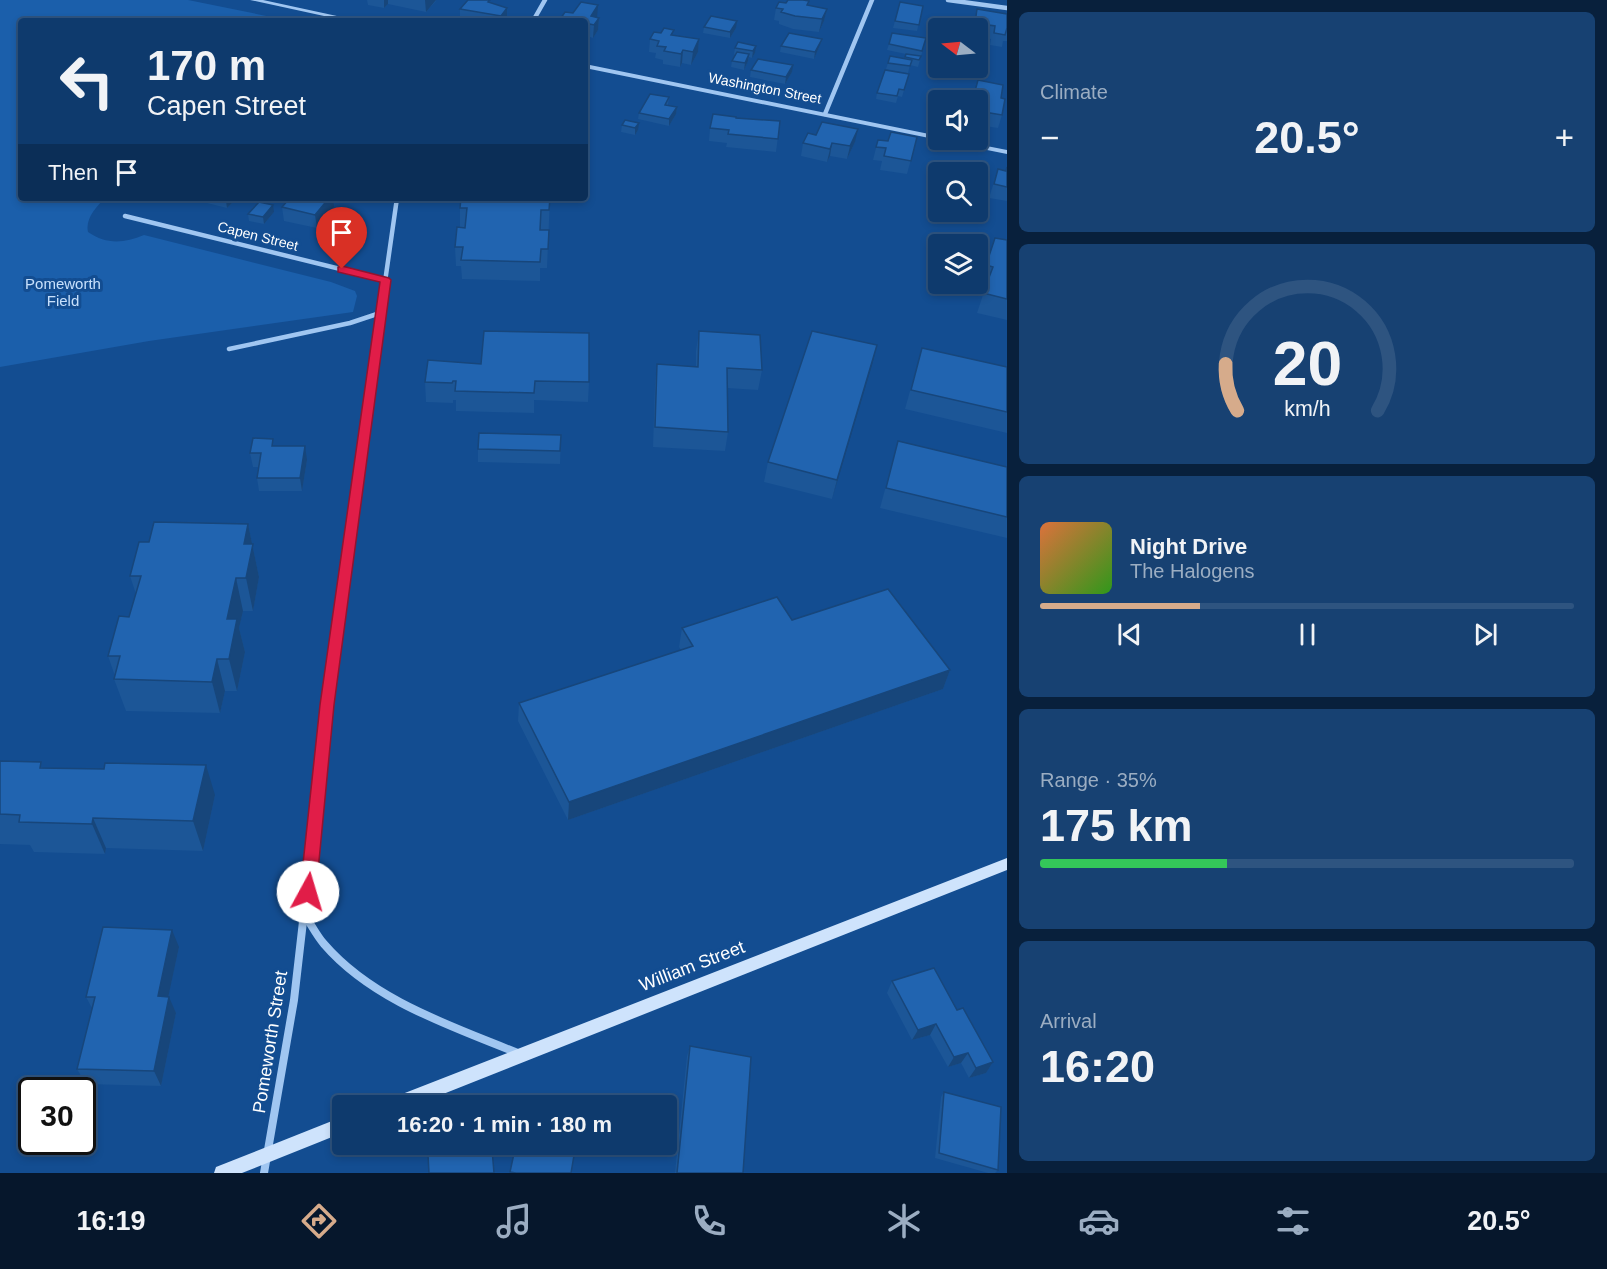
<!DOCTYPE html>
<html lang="en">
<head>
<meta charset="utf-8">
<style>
  :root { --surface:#0e3a6d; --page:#174172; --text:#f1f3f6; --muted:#9badc2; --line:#2e5480; --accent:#d6ab8b }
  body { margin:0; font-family:Helvetica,sans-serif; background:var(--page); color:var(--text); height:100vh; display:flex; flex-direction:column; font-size:22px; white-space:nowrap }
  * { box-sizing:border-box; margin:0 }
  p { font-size:20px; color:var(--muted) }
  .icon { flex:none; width:33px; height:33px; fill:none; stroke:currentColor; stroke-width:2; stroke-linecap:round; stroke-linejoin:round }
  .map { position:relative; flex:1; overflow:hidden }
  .sheet { display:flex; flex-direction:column; gap:12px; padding:12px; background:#08203c; width:600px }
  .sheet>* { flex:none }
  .guide { position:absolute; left:18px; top:18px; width:570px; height:183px; border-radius:6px; box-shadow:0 3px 9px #0003,0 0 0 2px var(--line); background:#0e3a6d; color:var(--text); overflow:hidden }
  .needle { width:39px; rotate:286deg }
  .fabs { position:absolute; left:928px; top:18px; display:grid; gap:12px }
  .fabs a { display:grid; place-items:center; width:60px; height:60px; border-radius:6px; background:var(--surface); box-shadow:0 3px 9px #0003,0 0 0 2px var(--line); font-size:30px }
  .speed { position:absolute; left:18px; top:1077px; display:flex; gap:12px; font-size:30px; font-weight:700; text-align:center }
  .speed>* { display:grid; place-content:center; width:78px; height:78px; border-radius:50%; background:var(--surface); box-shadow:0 3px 9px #0003,0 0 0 2px var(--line); line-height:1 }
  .speed .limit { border:3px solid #111; border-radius:9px; background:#fff; color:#111 }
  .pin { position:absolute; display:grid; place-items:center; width:51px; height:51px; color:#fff; margin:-62px -26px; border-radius:50% 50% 50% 0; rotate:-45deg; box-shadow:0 0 6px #0007 }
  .pin .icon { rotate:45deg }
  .me { position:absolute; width:66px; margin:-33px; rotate:6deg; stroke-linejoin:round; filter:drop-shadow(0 0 4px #0008) }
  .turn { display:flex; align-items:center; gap:21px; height:126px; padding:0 30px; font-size:27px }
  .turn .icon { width:78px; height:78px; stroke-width:2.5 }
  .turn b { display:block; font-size:42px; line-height:51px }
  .then { display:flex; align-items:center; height:57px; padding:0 30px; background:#0003; gap:12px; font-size:22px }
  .big { font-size:45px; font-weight:700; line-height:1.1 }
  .sheet .tile { flex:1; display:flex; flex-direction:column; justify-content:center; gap:9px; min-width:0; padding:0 21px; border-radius:9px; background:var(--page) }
  .sheet .dial { align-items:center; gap:0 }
  .dial svg { height:156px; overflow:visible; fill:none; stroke:var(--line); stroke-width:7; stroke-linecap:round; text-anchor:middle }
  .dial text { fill:var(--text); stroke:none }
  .song { display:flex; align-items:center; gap:18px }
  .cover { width:72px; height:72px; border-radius:9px; background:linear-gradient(135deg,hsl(20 70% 55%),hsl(110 70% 35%)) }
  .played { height:6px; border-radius:3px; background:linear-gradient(90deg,var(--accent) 30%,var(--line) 30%) }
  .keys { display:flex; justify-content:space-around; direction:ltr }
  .heat { display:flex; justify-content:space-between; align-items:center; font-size:33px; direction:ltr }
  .charge { height:9px; border-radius:4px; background:linear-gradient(90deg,#34c759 35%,var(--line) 0) }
  .trip { position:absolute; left:332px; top:1095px; width:345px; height:60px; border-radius:6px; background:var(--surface); box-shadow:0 3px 9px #0003,0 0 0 2px var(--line); font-weight:700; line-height:60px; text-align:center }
  .tabs { display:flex; height:96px; justify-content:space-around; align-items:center; background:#06172c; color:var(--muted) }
  .tabs .icon { width:42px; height:42px }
  .tabs .active { color:var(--accent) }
  .tabs b { font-size:27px; color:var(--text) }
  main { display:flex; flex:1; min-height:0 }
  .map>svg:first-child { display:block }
  .green { fill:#1b5fab }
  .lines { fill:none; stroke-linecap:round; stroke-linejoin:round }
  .service { stroke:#a0c6f1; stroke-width:4.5 }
  .minor-far2 { stroke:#a0c6f1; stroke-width:4.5 }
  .minor-far1 { stroke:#a0c6f1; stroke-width:5 }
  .minor { stroke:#a0c6f1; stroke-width:8 }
  .tertiary { fill:#a0c6f1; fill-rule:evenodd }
  .secondary { fill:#cee3fc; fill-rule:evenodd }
  .wall { fill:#1c5697 }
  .shaded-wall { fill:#17467b }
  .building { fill:#2164b0; stroke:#17467b; stroke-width:1.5 }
  .route { fill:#e11d48; stroke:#92132f; stroke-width:1.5 }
  .labels { text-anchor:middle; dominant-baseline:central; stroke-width:6; stroke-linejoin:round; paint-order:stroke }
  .far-street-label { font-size:14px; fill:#fff; stroke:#134d91 }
  .park-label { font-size:15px; fill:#c7e0fc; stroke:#134d91 }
  .near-street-label { font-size:18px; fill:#fff; stroke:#134d91 }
</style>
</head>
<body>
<main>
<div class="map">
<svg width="1007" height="1173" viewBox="0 0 1007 1173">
  <rect width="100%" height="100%" fill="#134d91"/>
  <path class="green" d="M0,0H188L291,21H21V198H105C96,207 85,219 88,232C107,245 124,243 144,235L331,282L355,291L357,296L353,312L149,341L0,367Z"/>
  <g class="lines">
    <polyline class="service" points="229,349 350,323 380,313"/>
    <g class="minor-far2">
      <polyline points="948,0 1007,8"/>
      <polyline points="533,21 545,0"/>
      <polyline points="825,114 872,0"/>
      <polyline points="125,216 385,280"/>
      <polyline points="383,296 397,198"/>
    </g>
    <polyline class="minor-far1" points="330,679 383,295"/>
    <g class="minor">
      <path d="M306,917C312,926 317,936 324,944C373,1001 452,1026 520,1054"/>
      <polyline points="264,1173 294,1000 331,677"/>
    </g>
    <g class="tertiary">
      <polygon points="250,0 263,0 360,21 347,21"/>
      <polygon points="585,64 939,136 939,140 942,140 939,140 585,68"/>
      <polygon points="944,140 956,140 1007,150 1007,154 947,142"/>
    </g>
    <g class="secondary">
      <polygon points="1007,858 1007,870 413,1106 384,1106 386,1100 392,1098"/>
      <polygon points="342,1117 342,1133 242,1173 214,1173 216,1167"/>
    </g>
  </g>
  <g class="wall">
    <polygon points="367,0 436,0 436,1 426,12 388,4 384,8 368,5"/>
    <polygon points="490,0 490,3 507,21 460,21 460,9"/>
    <polygon points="809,1 808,6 827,9 824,21 819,32 793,29 779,24 779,21 774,20 776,8 786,3"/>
    <polygon points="900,2 923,6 917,31 893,28"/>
    <polygon points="977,9 1007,14 1007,41 1003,41 1002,47 990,45 991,39 978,37 978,28 973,28"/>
    <polygon points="597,17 599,18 598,30 593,38 590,37 585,21"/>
    <polygon points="704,27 736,28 730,38 703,33"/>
    <polygon points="673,35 699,39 698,52 691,65 682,63 680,67 663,64 663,60 655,58 656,53 649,52 650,39"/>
    <polygon points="926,38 918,67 910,65 908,73 886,69 888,63 904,59 906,54 887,50 889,44"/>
    <polygon points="822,39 820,45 814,59 780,52 781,46"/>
    <polygon points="738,42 755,53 752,58 749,57 748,61 744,70 731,67 732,61 735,55 734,54 735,48"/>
    <polygon points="751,70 792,72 785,84 750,77"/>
    <polygon points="907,80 902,97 898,96 896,103 876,99 877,93"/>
    <polygon points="669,97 668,105 677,107 676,114 669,126 638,119 639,113"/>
    <polygon points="1001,98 1002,115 998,128 978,125 978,100"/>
    <polygon points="736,118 780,121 776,152 726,147 727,143 709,141 710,128"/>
    <polygon points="625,120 638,130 635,135 621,132 622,125"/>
    <polygon points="917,137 907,174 880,170 882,161 873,160 878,140 888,141"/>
    <polygon points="855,142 847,159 830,156 827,162 801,156 803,143"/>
    <polygon points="1007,167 1007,201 989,198 998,169 1006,171"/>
    <polygon points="202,198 242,198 240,201 235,200 227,208 203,202"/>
    <polygon points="550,198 547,268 540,268 540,281 462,279 461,266 456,266 455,247 460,228 460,208"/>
    <polygon points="282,207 334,207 317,228 284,221"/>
    <polygon points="274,212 264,224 249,221 248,214"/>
    <polygon points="995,238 1007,240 1007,320 977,313 986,286 980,285"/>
    <polygon points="699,331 762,370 758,390 727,388 728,432 725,451 653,447 655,384 657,364 696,367 696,351"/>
    <polygon points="877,345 832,499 764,482 768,462"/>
    <polygon points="922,348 1007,367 1007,433 905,409"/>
    <polygon points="428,360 589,382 588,402 534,400 534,413 456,411 456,400 453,400 453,403 426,402 425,382"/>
    <polygon points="561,435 560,464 478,462 478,449"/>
    <polygon points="898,441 1007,467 1007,538 880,508"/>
    <polygon points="274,446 307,460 302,491 259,491 257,478 258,467 253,467 250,453"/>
    <polygon points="248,524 259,577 253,611 243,611 239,628 245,652 237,691 225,691 220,713 126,711 114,679 115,676 108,656 129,617 136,594 130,576 149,542"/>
    <polygon points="792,620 950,670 943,689 568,820 518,721 519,703 681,650 679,647 682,628"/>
    <polygon points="0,761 215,795 203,851 106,848 105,854 34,852 30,845 0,844"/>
    <polygon points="179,947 168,997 176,1013 161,1086 86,1084 77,1069 92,1008 86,997"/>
    <polygon points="892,981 957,1010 993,1062 986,1073 969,1078 961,1063 948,1067 930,1035 912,1040 887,993"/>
    <polygon points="690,1046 743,1173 675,1173 687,1056"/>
    <polygon points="944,1092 998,1170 995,1173 988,1173 935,1158 941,1097"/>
  </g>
  <g class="shaded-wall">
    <polygon points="384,0 388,0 388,4 384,8"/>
    <polygon points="425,0 436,0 426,12"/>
    <polygon points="598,5 597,18 590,24 590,37 585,44 585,32 591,16"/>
    <polygon points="507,8 507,21 501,21 501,16"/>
    <polygon points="827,9 824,21 819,32 822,19"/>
    <polygon points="599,18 598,30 593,38 594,25"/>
    <polygon points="737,21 736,28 730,38 730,32"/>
    <polygon points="699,39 698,52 691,65 693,52"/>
    <polygon points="822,39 820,45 814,59 815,52"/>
    <polygon points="756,46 755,53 752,58 753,51"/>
    <polygon points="683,50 682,63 680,67 681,54"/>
    <polygon points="749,54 748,61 744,70 745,63"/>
    <polygon points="793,65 792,72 785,84 786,77"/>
    <polygon points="677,107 676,114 669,126 669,119"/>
    <polygon points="639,123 638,130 635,135 635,128"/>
    <polygon points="858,129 855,142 847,159 850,146"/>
    <polygon points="832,143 830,156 827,162 830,149"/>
    <polygon points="229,198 235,198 235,200 227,208 226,201"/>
    <polygon points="329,198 333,198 334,207 317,228 315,215"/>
    <polygon points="273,205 274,212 264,224 263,217"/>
    <polygon points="877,345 872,365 832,499 837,480"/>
    <polygon points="305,446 307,460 302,491 300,478"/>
    <polygon points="248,524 259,577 253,611 246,578 244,544"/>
    <polygon points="236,578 243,611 239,628 245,652 237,691 229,659 227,619"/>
    <polygon points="217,659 225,691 220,713 212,682"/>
    <polygon points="950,670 943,689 568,820 569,802"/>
    <polygon points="206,765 215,795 203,851 193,821"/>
    <polygon points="93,818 106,848 105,854 92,824"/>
    <polygon points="172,930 179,947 165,1012 158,996"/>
    <polygon points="169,997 176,1013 161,1086 154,1071"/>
    <polygon points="936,1024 930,1035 912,1040 918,1030"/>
    <polygon points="968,1053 961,1063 948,1067 954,1057"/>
    <polygon points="993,1062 986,1073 969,1078 976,1068"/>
  </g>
  <g class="building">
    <polygon points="468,0 490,0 488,2 507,8 501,16 460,9"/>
    <polygon points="788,0 803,0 809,1 807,5 827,9 822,19 795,16 781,12 783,9 776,8 779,2 786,3"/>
    <polygon points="581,2 598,5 591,16 599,18 594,25 590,24 585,32 585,21 559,21 565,12 573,13"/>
    <polygon points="900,2 923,6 919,25 895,21"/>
    <polygon points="977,9 1007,14 1007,28 1005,35 994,33 995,26 975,23"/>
    <polygon points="711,16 737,21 730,32 704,27"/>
    <polygon points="664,28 674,30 671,35 699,39 693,52 683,50 681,54 664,51 666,47 657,46 659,41 650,39 654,32 661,33"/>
    <polygon points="789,33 822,39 815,52 781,46"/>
    <polygon points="892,33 926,38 922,51 889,44"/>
    <polygon points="738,42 756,46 753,51 735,48"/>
    <polygon points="737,52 749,54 745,63 732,61"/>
    <polygon points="906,54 921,56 919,60 905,57"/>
    <polygon points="890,56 912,60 910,66 888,63"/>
    <polygon points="758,59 793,65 786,77 751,70"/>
    <polygon points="885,70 909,74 904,90 899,89 897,96 877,93"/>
    <polygon points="978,80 1003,85 1001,98 1005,99 1002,115 978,111 978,100 968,100 971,90 975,91"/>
    <polygon points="650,94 669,97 665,105 677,107 669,119 639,113"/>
    <polygon points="713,114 736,117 736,118 780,121 778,139 728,134 729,130 710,128"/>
    <polygon points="625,120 639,123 635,128 622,125"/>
    <polygon points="822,122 858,129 850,146 832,143 830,149 803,143 808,133 816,135"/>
    <polygon points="891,132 917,137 911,161 884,156 886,148 876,147 878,140 888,141"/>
    <polygon points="1007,167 1007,187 994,184 998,169 1006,171"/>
    <polygon points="212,198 229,198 226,201"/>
    <polygon points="290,198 329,198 315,215 282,207"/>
    <polygon points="461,198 550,198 549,210 541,210 540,230 549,230 548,249 541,249 540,262 461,260 463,247 455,247 457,227 465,228 467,208 460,208"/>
    <polygon points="259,202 273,205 263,217 248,214"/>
    <polygon points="995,238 1007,240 1007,299 983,293 993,267 986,265"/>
    <polygon points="484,331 589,333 589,382 535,381 534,393 455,391 456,381 453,381 452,383 425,382 428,360 481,364"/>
    <polygon points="699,331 760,335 762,370 727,368 728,432 655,427 657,364 698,367"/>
    <polygon points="812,331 877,345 837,480 768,462"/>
    <polygon points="922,348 1007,367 1007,412 911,390"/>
    <polygon points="479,433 561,435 560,451 478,449"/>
    <polygon points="253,438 273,439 272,446 305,446 300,478 257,478 261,453 250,453"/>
    <polygon points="898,441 1007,467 1007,517 886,488"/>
    <polygon points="154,522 248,524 244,544 253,544 246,578 236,578 227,619 237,619 229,659 217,659 212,682 114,679 120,656 108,656 119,616 129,617 141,576 130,576 139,542 149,542"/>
    <polygon points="888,589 950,670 569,802 519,703 693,646 682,628 777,597 792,620"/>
    <polygon points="0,761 41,762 40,768 104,769 105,763 206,765 193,821 93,818 92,824 19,822 20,815 0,814"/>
    <polygon points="103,927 172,930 158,996 169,997 154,1071 77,1069 95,997 86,997"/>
    <polygon points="934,968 957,1010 963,1008 993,1062 976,1068 968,1053 954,1057 936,1024 918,1030 892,981"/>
    <polygon points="690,1046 751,1057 743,1173 677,1173"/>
    <polygon points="944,1092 1001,1107 998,1170 939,1153"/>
    <polygon points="447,1144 472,1144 472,1151 492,1149 494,1173 429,1173 428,1155 447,1153"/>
    <polygon points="516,1144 576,1144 571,1173 516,1173 510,1172"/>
  </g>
  <polygon class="route" points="342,266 389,278 391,280 334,705 316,892 314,897 308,900 302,897 300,892 320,705 380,282 338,272 338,267"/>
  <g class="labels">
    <g class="far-street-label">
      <text transform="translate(765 88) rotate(11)">Washington Street</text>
      <text transform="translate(258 236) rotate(14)">Capen Street</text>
    </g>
    <g class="park-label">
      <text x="63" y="283">Pomeworth<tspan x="63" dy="17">Field</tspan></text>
    </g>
    <g class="near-street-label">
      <text transform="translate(692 966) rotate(-21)">William Street</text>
      <text transform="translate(270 1042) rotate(-81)">Pomeworth Street</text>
    </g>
  </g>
</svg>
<div class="fabs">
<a><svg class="needle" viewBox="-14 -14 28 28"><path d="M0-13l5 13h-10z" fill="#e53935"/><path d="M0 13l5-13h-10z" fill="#9badc2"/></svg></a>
<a><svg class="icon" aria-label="sound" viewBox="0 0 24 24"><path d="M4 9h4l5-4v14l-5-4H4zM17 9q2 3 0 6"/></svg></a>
<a><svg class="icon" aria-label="search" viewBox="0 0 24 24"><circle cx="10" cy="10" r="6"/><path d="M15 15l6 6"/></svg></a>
<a><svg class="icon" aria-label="layers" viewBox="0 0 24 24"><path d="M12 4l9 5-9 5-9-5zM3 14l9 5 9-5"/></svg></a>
</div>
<div class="speed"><div class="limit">30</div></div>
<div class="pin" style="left:342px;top:269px;background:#d93025"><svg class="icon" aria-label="arrive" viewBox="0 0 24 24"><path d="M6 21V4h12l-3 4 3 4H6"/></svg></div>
<svg class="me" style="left:308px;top:892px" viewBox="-20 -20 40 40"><circle r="19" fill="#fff"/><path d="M0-13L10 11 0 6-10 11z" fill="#e11d48"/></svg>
<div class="trip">16:20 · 1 min · 180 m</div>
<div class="guide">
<div class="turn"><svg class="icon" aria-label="left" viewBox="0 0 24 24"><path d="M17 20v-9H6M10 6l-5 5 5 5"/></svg><div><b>170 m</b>Capen Street</div></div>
<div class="then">Then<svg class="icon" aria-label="arrive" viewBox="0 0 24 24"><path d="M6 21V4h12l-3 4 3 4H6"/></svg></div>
</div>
</div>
<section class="sheet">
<div class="tile"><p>Climate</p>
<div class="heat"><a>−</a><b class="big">20.5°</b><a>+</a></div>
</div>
<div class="tile dial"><svg viewBox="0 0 100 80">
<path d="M14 69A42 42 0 1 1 86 69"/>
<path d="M14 69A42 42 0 0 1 8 45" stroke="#d6ab8b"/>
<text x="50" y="56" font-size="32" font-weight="700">20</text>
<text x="50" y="72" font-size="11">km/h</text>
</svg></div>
<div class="tile">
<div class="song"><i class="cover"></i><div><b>Night Drive</b><p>The Halogens</p></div></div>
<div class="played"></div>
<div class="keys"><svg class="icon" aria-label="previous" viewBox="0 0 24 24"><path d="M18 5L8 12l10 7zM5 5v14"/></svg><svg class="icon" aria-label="pause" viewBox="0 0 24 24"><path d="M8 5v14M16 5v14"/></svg><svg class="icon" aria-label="next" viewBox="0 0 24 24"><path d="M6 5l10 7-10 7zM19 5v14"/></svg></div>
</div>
<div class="tile"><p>Range · 35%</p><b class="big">175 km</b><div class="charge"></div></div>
<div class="tile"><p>Arrival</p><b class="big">16:20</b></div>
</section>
</main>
<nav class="tabs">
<b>16:19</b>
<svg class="icon active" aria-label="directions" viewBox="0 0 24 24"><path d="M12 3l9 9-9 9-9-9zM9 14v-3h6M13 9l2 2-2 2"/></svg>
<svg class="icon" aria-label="music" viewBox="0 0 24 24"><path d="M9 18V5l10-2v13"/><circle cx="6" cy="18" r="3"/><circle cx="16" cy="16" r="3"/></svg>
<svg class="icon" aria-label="phone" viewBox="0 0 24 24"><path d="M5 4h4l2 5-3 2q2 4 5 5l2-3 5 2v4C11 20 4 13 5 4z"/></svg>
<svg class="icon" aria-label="climate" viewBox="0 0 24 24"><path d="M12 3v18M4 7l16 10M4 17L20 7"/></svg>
<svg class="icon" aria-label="car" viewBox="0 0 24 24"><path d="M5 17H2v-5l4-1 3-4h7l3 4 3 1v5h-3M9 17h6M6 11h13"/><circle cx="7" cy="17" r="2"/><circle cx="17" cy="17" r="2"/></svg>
<svg class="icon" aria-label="filters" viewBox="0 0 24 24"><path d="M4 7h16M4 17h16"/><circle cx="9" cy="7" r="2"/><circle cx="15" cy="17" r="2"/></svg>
<b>20.5°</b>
</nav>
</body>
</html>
